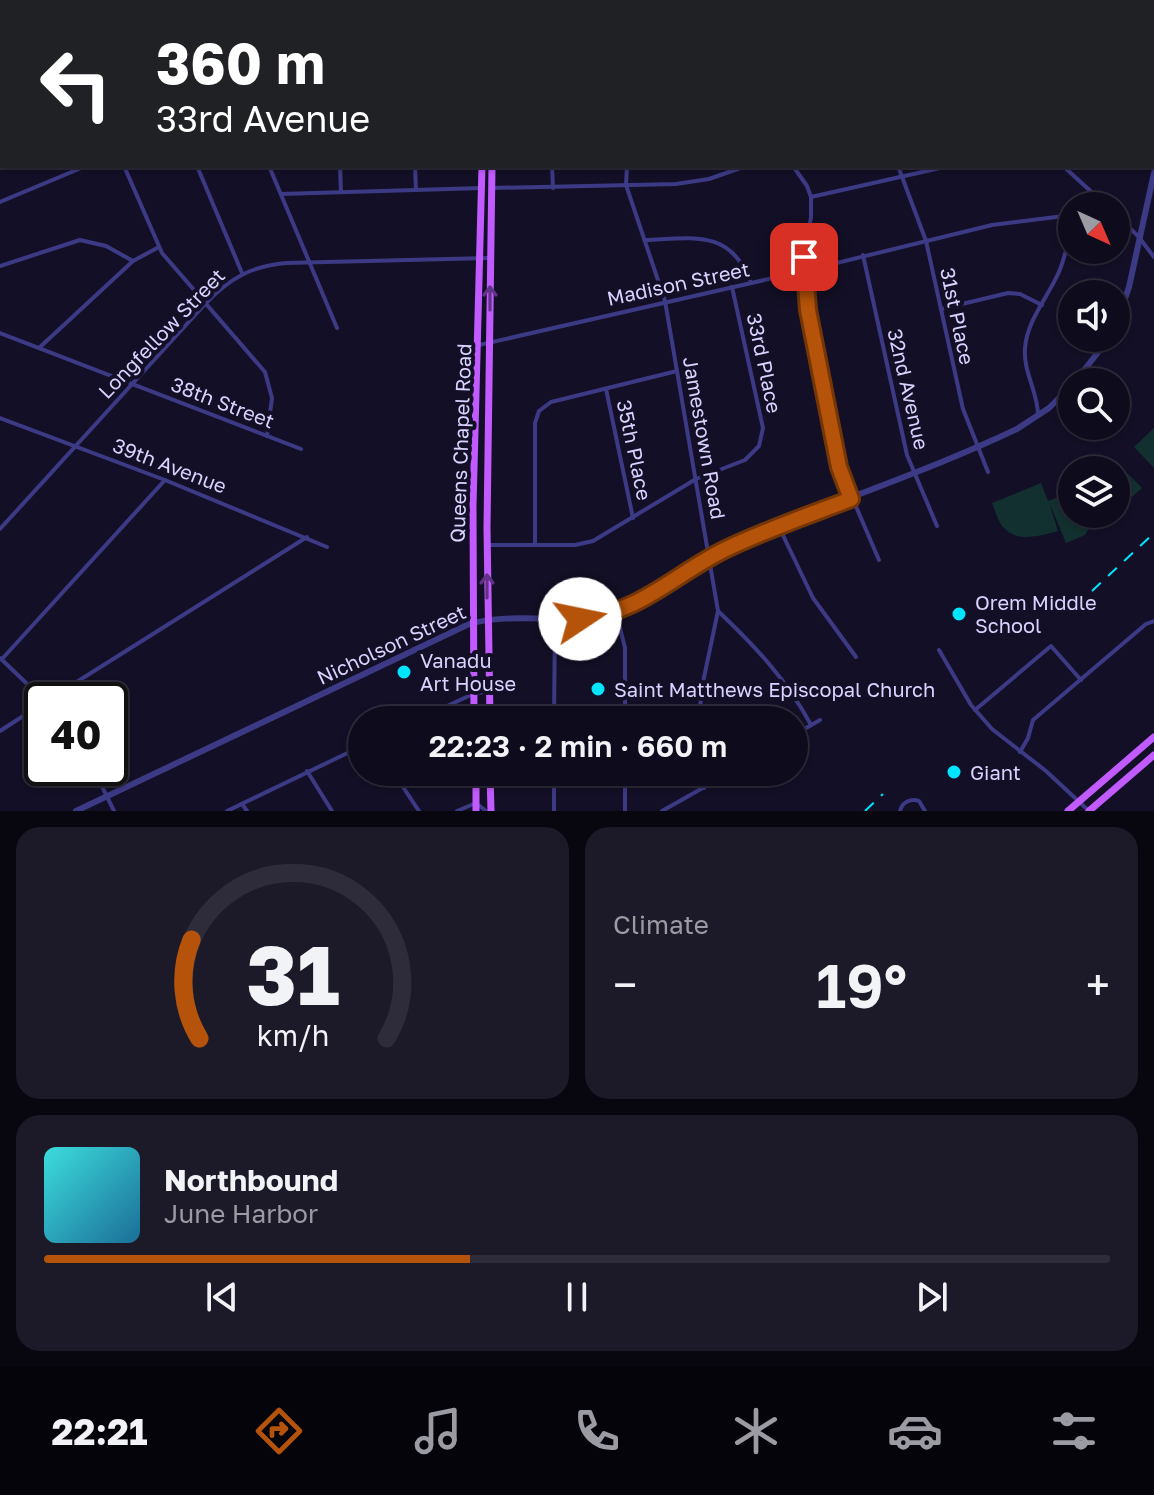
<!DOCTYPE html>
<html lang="en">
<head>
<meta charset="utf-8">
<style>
  :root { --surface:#0e0b1c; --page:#1c1929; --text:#f1f3f6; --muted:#9b9ba3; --line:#2e2b3b; --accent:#b45309 }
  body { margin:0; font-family:"Golos Text",sans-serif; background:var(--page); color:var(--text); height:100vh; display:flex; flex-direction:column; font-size:30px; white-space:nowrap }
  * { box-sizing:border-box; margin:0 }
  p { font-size:26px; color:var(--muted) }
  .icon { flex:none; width:44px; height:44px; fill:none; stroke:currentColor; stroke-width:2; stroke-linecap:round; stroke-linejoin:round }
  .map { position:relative; height:811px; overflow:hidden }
  .panel { display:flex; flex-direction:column; gap:16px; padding:16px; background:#08060f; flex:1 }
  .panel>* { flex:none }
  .top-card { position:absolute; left:0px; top:0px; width:1154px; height:168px; box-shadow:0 2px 6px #0004,0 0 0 2px var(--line); background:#202124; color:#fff; overflow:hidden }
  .needle { width:52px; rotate:136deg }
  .fabs { position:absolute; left:1058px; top:192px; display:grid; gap:16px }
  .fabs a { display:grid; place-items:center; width:72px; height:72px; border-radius:50%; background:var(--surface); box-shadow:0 2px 6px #0004,0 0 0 2px var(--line); font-size:40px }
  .speed { position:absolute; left:24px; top:682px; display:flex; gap:16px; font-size:40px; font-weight:700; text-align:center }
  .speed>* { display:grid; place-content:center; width:104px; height:104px; border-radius:50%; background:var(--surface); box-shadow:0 2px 6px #0004,0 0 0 2px var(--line); line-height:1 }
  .speed .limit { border:4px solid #111; border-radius:12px; background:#fff; color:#111 }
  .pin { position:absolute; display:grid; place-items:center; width:68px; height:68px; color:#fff; margin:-34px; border-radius:16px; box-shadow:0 4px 12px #0006 }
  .me { position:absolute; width:88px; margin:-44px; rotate:79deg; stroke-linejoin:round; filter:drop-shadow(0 0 6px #0008) }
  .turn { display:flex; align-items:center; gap:28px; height:168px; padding:0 24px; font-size:36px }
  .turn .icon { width:104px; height:104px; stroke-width:2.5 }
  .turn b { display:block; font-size:56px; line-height:68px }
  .big { font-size:60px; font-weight:600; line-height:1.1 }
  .panel .tile { flex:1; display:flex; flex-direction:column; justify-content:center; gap:12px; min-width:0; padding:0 28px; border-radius:24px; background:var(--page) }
  .panel .dial { align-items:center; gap:0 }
  .dial svg { height:208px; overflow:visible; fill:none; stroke:var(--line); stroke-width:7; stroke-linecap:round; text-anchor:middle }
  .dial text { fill:var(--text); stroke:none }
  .song { display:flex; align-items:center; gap:24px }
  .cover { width:96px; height:96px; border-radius:12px; background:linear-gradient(135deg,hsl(180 70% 55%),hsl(200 70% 35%)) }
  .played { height:8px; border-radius:4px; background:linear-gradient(90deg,var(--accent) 40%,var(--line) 40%) }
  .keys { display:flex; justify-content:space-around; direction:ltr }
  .heat { display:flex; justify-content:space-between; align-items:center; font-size:44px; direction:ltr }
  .panel .tiles { flex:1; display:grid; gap:16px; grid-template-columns:1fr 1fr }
  .tile:last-child { grid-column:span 2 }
  .trip { position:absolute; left:348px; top:706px; width:460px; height:80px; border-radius:40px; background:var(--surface); box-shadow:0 2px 6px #0004,0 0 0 2px var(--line); font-weight:600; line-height:80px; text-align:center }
  .dock { display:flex; height:128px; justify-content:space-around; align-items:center; background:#06040b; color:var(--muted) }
  .dock .icon { width:56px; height:56px }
  .dock .active { color:var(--accent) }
  .dock b { font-size:36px; color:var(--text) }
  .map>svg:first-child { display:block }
  .green { fill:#12302f }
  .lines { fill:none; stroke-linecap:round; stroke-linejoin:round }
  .minor { stroke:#3d3a85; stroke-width:4 }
  .tertiary { stroke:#3d3a85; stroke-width:6 }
  .secondary { stroke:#6f6bff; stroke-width:6 }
  .primary { stroke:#c25bff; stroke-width:7 }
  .rail { stroke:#00e5ff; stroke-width:2; stroke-dasharray:12 10; stroke-linecap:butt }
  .oneway { stroke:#623188 }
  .route-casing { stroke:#753606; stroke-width:20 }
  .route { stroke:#b45309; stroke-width:14 }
  .poi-dot { fill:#00e5ff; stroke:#130f26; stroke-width:3 }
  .labels { text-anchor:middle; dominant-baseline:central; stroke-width:8; stroke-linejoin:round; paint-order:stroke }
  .street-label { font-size:20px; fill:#d9d4ff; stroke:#130f26 }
  .poi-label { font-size:20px; fill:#d9d4ff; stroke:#130f26; text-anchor:start }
</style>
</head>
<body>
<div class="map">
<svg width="1154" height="811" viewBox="0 0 1154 811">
  <rect width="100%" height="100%" fill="#130f26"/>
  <g class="green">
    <polygon points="1154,428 1154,468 1134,447"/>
    <polygon points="1127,473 1142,488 1132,497 1118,481"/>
    <path d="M1041,483L1048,501L1072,492V514H1097L1085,535L1066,543L1049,502L1058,531C1040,536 1017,543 1003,527C998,522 995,510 992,503Z"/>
  </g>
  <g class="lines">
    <g class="minor">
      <polyline points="19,0 20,2"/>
      <polyline points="398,0 399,2"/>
      <polyline points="806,0 810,2"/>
      <polyline points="978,0 982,2"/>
      <polyline points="62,2 66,0"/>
      <polyline points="637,2 637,0"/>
      <polyline points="717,2 718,0"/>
      <polyline points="798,2 799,0"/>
      <polyline points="875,2 876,0"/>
      <polyline points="1152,153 1154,155"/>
      <polyline points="124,166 162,253 265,372 272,398 267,436"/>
      <polyline points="197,166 242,273"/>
      <polyline points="269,166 337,328"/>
      <polyline points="340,166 341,192"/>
      <polyline points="415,166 416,190"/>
      <polyline points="552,166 553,188"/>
      <polyline points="627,166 626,185 665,301 718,611 702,687 699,720"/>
      <polyline points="793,166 807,186 811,197 811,217 804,257 805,294 839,467 879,560"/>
      <polyline points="898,166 926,241 963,409 988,472"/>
      <polyline points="1063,166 1107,206"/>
      <polyline points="491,188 676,184 709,179 746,166"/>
      <polyline points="281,194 482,188"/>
      <polyline points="811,197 949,166"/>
      <polyline points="0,202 86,166"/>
      <polyline points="1082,206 1094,194"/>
      <polyline points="1116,215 1138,236 1154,257"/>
      <path d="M646,240C694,238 731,229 751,283"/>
      <polyline points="863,255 907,455 937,526"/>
      <polyline points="0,266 80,240 106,246 133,261"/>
      <polyline points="941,309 1008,293 1020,294 1042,305"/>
      <polyline points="0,333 301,449"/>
      <polyline points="479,345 804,271 992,225 1072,215"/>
      <polyline points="39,348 133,261 159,247"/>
      <polyline points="606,389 633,518"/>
      <path d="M1038,415C1038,392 1023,372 1025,348C1027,321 1047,298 1058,274C1065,259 1068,242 1072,226"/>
      <polyline points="0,418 165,480 327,547"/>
      <polyline points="779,527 813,598 856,657"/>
      <path d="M0,529L206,303C230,278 252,266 286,263L489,258"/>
      <polyline points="488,545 575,545 593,541 696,479 745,460 759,446 763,428 732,287"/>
      <polyline points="535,545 535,423 539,411 551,402 677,371"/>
      <path d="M718,611C755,646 787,680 811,725"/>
      <polyline points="616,612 625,648 625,720"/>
      <polyline points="939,650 971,705 992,729 1046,771 1089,811"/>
      <polyline points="0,658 44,700"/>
      <polyline points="2,659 165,480"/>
      <polyline points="48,700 307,537"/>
      <polyline points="975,710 1051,646 1081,680"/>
      <polyline points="417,720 473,694 489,691"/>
      <polyline points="554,720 555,619"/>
      <polyline points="0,731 42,704"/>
      <polyline points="794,735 820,720"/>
      <polyline points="1020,752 1028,738 1033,720 1146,624 1154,621"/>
      <polyline points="93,768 114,811"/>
      <polyline points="307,771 332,811"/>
      <polyline points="393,772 419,811"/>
      <polyline points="703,772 704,788"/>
      <polyline points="242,804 247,811"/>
      <polyline points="227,811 362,746"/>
      <polyline points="457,811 476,803 486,811"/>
      <polyline points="554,811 554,772"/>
      <polyline points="625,811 625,772"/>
      <polyline points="662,811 731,772"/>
      <path d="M900,811C902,802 911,798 919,801L925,811"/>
    </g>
    <g class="tertiary">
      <polyline points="1116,324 1129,287 1154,173"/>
      <polyline points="1075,382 1109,338"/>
      <path d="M76,811L469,624C516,611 566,626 614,613C656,601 690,566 730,547C824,504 923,474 1017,429L1049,408L1072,385"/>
    </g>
    <g class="secondary">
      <polyline points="285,2 290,0"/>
      <polyline points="0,123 2,122"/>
    </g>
    <g class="primary">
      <polyline points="498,2 498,0"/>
      <polyline points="509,2 509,0"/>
      <polyline points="474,720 473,506 482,166"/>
      <polyline points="490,720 487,528 492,166"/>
      <polyline points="476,772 476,811"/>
      <polyline points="490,772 491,811"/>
      <polyline points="1068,811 1154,737"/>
      <polyline points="1089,811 1154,755"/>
    </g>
    <g class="rail">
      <polyline points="1092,591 1154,533"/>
      <polyline points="865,811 883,794"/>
    </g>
  </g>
  <defs><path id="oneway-shaft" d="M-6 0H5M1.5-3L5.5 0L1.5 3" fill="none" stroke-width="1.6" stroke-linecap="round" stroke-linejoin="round" transform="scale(2)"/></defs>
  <g class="oneway">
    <use href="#oneway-shaft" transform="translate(490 298) rotate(-90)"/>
    <use href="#oneway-shaft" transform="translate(487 586) rotate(-90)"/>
  </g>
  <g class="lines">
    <defs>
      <path id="route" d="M580,619C639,613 674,575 724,550C765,530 809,515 851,499L839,467L808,310L804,257"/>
    </defs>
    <use href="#route" class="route-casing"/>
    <use href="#route" class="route"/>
  </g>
  <g class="poi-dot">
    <circle cx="959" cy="614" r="8"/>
    <circle cx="404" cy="672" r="8"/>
    <circle cx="598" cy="689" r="8"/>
    <circle cx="954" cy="772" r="8"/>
  </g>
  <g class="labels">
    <g class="street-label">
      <text transform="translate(678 283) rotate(-12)">Madison Street</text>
      <text transform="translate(958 316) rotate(78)">31st Place</text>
      <text transform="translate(161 333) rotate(-46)">Longfellow Street</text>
      <text transform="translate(765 363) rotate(78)">33rd Place</text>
      <text transform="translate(909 389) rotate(77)">32nd Avenue</text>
      <text transform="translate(223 402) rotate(21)">38th Street</text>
      <text transform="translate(705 438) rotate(80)">Jamestown Road</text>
      <text transform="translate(460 443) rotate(-88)">Queens Chapel Road</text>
      <text transform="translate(635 450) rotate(78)">35th Place</text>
      <text transform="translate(170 465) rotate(21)">39th Avenue</text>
      <text transform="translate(391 644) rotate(-25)">Nicholson Street</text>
    </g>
    <g class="poi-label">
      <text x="975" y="602">Orem Middle<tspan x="975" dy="23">School</tspan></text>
      <text x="420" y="660">Vanadu<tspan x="420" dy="23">Art House</tspan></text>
      <text x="614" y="689">Saint Matthews Episcopal Church</text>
      <text x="970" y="772">Giant</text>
    </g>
  </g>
</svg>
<div class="fabs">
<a><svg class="needle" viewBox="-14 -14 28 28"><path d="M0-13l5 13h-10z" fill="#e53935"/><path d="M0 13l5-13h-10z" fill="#9b9ba3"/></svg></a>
<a><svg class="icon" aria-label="sound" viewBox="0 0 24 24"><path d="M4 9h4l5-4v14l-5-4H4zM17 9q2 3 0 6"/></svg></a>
<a><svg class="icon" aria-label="search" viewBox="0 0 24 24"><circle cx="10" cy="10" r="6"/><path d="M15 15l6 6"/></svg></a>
<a><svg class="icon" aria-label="layers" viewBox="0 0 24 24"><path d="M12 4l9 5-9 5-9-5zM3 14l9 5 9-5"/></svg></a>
</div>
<div class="speed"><div class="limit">40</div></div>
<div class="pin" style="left:804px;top:257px;background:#d93025"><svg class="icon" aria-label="arrive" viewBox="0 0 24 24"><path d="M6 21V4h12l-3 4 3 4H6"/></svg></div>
<svg class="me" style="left:580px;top:619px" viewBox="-20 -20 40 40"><circle r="19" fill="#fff"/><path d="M0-13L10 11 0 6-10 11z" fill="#b45309"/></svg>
<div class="trip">22:23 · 2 min · 660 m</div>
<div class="top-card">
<div class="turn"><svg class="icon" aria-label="left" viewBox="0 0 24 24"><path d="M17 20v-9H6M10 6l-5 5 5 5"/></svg><div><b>360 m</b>33rd Avenue</div></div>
</div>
</div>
<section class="panel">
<div class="tiles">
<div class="tile dial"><svg viewBox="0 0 100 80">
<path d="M14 69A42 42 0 1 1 86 69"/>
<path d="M14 69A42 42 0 0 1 11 31" stroke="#b45309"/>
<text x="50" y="56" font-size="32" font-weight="700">31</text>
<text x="50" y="72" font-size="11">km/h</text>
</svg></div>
<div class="tile"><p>Climate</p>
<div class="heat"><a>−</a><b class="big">19°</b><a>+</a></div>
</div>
<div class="tile">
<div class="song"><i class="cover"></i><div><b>Northbound</b><p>June Harbor</p></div></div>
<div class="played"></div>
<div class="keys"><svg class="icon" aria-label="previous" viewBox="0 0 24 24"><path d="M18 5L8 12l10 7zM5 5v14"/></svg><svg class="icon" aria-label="pause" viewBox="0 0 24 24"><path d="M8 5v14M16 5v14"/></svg><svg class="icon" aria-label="next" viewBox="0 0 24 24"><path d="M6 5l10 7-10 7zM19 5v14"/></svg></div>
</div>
</div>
</section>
<nav class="dock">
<b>22:21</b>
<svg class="icon active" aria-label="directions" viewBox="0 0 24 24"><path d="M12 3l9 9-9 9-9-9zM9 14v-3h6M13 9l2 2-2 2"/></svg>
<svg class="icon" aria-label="music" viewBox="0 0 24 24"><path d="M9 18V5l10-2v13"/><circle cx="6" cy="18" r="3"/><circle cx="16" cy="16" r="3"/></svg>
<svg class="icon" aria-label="phone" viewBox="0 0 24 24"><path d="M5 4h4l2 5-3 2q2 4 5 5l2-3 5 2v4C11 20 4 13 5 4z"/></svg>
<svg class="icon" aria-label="climate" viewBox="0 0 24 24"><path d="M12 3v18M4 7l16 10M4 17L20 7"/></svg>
<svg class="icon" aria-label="car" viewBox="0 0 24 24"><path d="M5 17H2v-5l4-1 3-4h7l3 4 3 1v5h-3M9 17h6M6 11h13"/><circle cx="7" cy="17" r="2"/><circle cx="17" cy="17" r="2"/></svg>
<svg class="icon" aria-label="filters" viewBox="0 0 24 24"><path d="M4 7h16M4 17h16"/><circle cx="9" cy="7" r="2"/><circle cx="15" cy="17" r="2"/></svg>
</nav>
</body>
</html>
